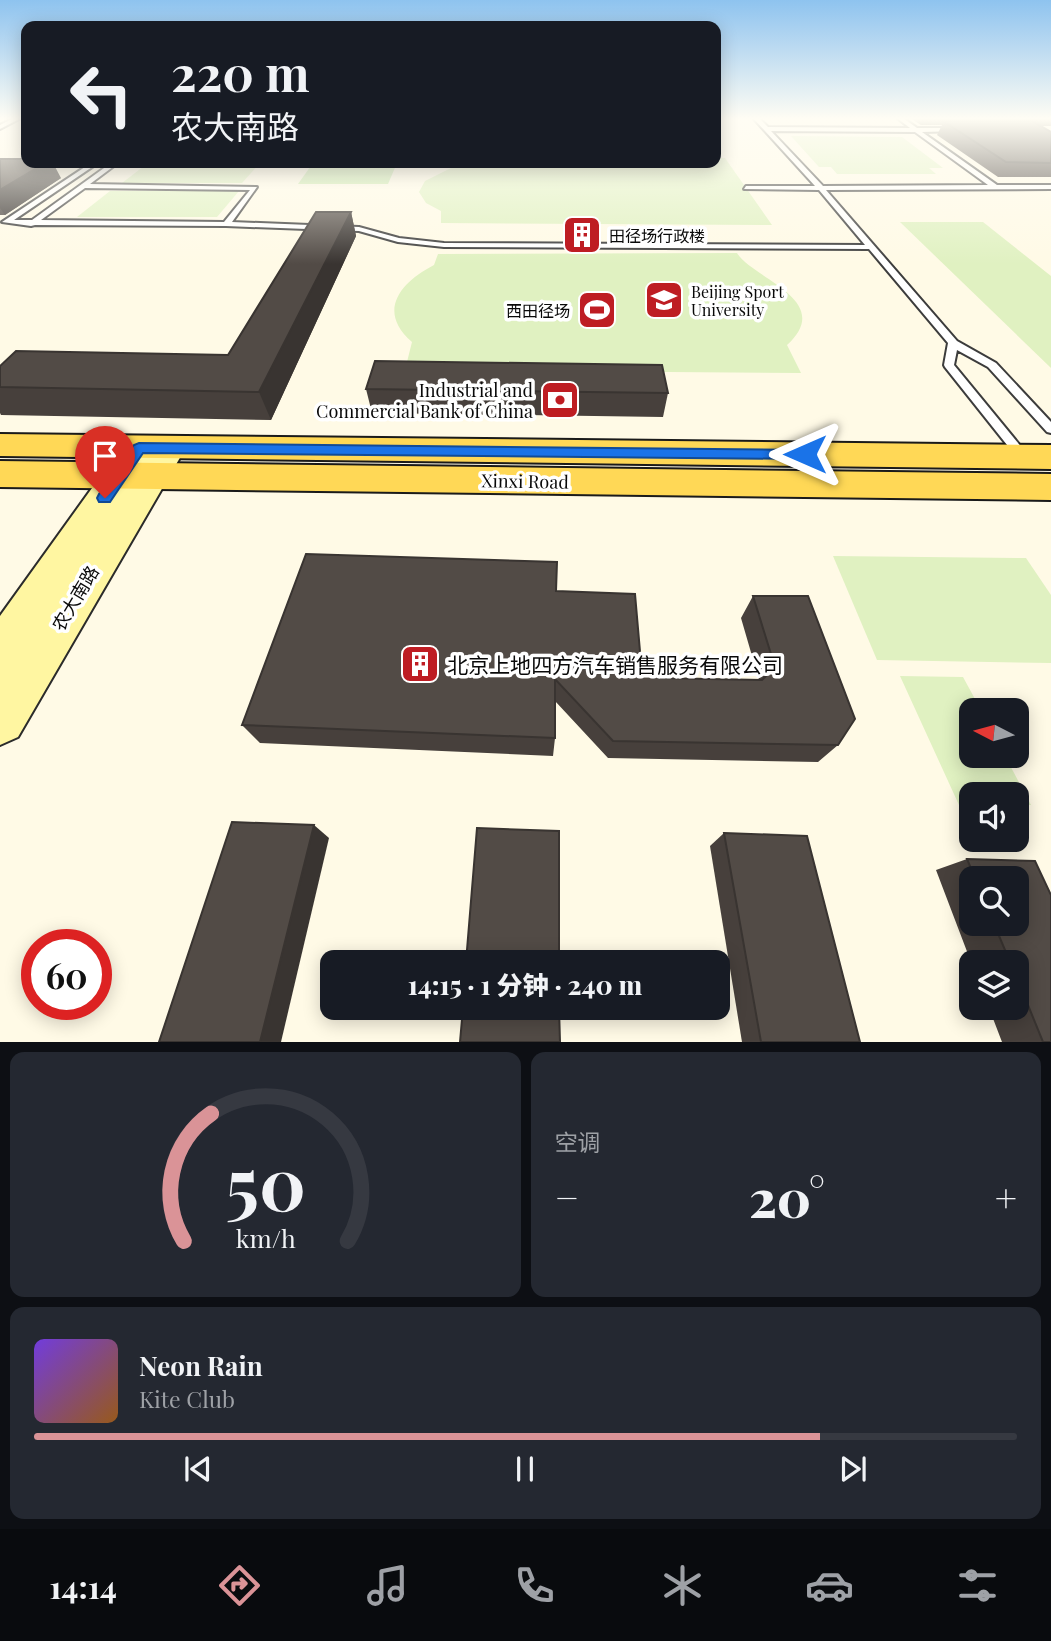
<!DOCTYPE html>
<html lang="zh">
<head>
<meta charset="utf-8">
<style>
  :root { --surface:#171b24; --page:#242831; --text:#f1f3f6; --muted:#9ea1a6; --line:#363941; --accent:#da9397 }
  body { margin:0; font-family:"Playfair Display","Noto Sans SC",serif; background:var(--page); color:var(--text); height:100vh; display:flex; flex-direction:column; font-size:26px; white-space:nowrap }
  * { box-sizing:border-box; margin:0 }
  p { font-size:23px; color:var(--muted) }
  .icon { flex:none; width:38px; height:38px; fill:none; stroke:currentColor; stroke-width:2; stroke-linecap:round; stroke-linejoin:round }
  .map { position:relative; height:1042px; overflow:hidden }
  .panel { display:flex; flex-direction:column; gap:10px; padding:10px; background:#0d0f14; flex:1 }
  .panel>* { flex:none }
  .hud { position:absolute; left:21px; top:21px; width:700px; height:147px; border-radius:14px; box-shadow:0 4px 18px #0003; background:#171b24; color:var(--text); overflow:hidden }
  .needle { width:46px; rotate:276deg }
  .controls { position:absolute; left:959px; top:698px; display:grid; gap:14px }
  .controls a { display:grid; place-items:center; width:70px; height:70px; border-radius:14px; background:var(--surface); box-shadow:0 4px 18px #0003; font-size:35px }
  .speed { position:absolute; left:21px; top:929px; display:flex; gap:14px; font-size:35px; font-weight:700; text-align:center }
  .speed>* { display:grid; place-content:center; width:91px; height:91px; border-radius:50%; background:var(--surface); box-shadow:0 4px 18px #0003; line-height:1 }
  .speed .limit { border:10px solid #d22; background:#fff; color:#111 }
  .pin { position:absolute; display:grid; place-items:center; width:60px; height:60px; color:#fff; margin:-72px -30px; border-radius:50% 50% 50% 0; rotate:-45deg; box-shadow:0 0 7px #0007 }
  .pin .icon { rotate:45deg }
  .me { position:absolute; width:77px; margin:-38px; rotate:270deg; stroke-linejoin:round; filter:drop-shadow(0 0 5px #0008) }
  .turn { display:flex; align-items:center; gap:24px; height:147px; padding:0 35px; font-size:32px }
  .turn .icon { width:91px; height:91px; stroke-width:2.5 }
  .turn b { display:block; font-size:49px; line-height:60px }
  .big { font-size:52px; font-weight:800; line-height:1.1 }
  .panel .card { flex:1; display:flex; flex-direction:column; justify-content:center; gap:10px; min-width:0; padding:0 24px; border-radius:14px; background:var(--page) }
  .panel .dial { align-items:center; gap:0 }
  .dial svg { height:182px; overflow:visible; fill:none; stroke:var(--line); stroke-width:7; stroke-linecap:round; text-anchor:middle }
  .dial text { fill:var(--text); stroke:none }
  .song { display:flex; align-items:center; gap:21px }
  .cover { width:84px; height:84px; border-radius:10px; background:linear-gradient(135deg,hsl(260 70% 55%),hsl(30 70% 35%)) }
  .played { height:7px; border-radius:4px; background:linear-gradient(90deg,var(--accent) 80%,var(--line) 80%) }
  .keys { display:flex; justify-content:space-around; direction:ltr }
  .heat { display:flex; justify-content:space-between; align-items:center; font-size:38px; direction:ltr }
  .panel .tiles { flex:1; display:grid; gap:10px; grid-template-columns:1fr 1fr }
  .card:last-child { grid-column:span 2 }
  .trip { position:absolute; left:320px; top:950px; width:410px; height:70px; border-radius:14px; background:var(--surface); box-shadow:0 4px 18px #0003; font-weight:800; line-height:70px; text-align:center }
  .menu { display:flex; height:112px; justify-content:space-around; align-items:center; background:#090b0e; color:var(--muted) }
  .menu .icon { width:49px; height:49px }
  .menu .on { color:var(--accent) }
  .menu b { font-size:32px; color:var(--text) }
  .map>svg:first-child { display:block }
  .green { fill:#cdeaaf }
  .pitch { fill:#e0f1c1 }
  .lines { fill:none; stroke-linecap:round; stroke-linejoin:round }
  .lane-casing { stroke:#3c3c3c; stroke-width:4 }
  .secondary-casing { stroke:#2b2b2b; stroke-width:4 }
  .primary-casing { stroke:#1a1a1a; stroke-width:4 }
  .lane { fill:#fff; fill-rule:evenodd }
  .secondary { fill:#fff6a1; fill-rule:evenodd }
  .primary { fill:#ffd856; fill-rule:evenodd }
  .wall { fill:#47403c; fill-rule:evenodd }
  .shaded-wall { fill:#393431 }
  .building { fill:#524b46; stroke:#393431; stroke-width:2 }
  .route { fill:#1a73e8; stroke:#114b97; stroke-width:2 }
  .labels { text-anchor:middle; dominant-baseline:central; stroke-width:7; stroke-linejoin:round; paint-order:stroke }
  .far-poi-label { font-size:16px; fill:#090909; stroke:#fff; text-anchor:start }
  .poi-label { font-size:18px; fill:#090909; stroke:#fff; text-anchor:end }
  .street-label { font-size:18px; fill:#090909; stroke:#fff }
  .near-poi-label { font-size:21px; fill:#090909; stroke:#fff; text-anchor:start }
</style>
</head>
<body>
<div class="map">
<svg width="1051" height="1043" viewBox="0 0 1051 1043">
  <rect width="100%" height="100%" fill="#fffae6"/>
  <polygon class="green" points="313,163 397,163 388,184 298,184"/>
  <g class="pitch">
    <polygon points="791,136 902,137 943,168 929,168 936,174 837,174 831,167 819,167"/>
    <polygon points="716,158 725,158 772,225 441,223 441,211 426,203 419,192 425,181 453,167 454,163 716,163"/>
    <polygon points="148,163 260,163 242,183 122,183"/>
    <polygon points="110,191 239,191 217,217 77,217"/>
    <polygon points="900,222 983,222 1051,276 1051,368"/>
    <path d="M737,253C753,279 836,300 787,345L801,373L405,370L412,342C376,311 401,282 434,265L438,254Z"/>
    <polygon points="833,556 1026,558 1051,595 1051,663 877,660"/>
    <polygon points="900,676 963,677 981,710 971,710 971,756 1005,756 1031,805 1017,805 1017,794 971,794 971,805 959,805"/>
  </g>
  <g class="lines">
    <defs>
      <g id="lane">
        <polygon points="14,118 21,118 0,129 0,125"/>
        <path d="M753,118H759L768,127L910,128L897,118H903L917,128H957L959,131L922,132L997,185H1051V189L826,190L957,341L996,363L1051,422V433L1047,432L988,367L957,350L954,365L1027,454L1029,457L1027,460H1019L945,367L944,365L948,343L869,249L444,247L398,242L359,231L226,226L35,225L31,226L2,222L91,163H98L14,220H32L111,163H118L90,184L257,187L232,222L359,227L399,238L444,243L865,245L819,190L744,189L746,186H815ZM771,131L915,132L988,185L823,186ZM85,188L250,190L224,222L41,220Z"/>
      </g>
      <polygon id="secondary" points="168,437 180,441 185,449 18,737 0,745 0,616 123,445 135,441 147,445 150,450 156,441"/>
      <g id="primary">
        <polygon points="0,434 1051,445 1051,469 0,456"/>
        <polygon points="0,461 1051,474 1051,500 0,487"/>
      </g>
    </defs>
    <use href="#lane" class="lane-casing"/>
    <use href="#secondary" class="secondary-casing"/>
    <use href="#primary" class="primary-casing"/>
    <use href="#lane" class="lane"/>
    <use href="#secondary" class="secondary"/>
    <use href="#primary" class="primary"/>
  </g>
  <g class="wall">
    <polygon points="910,118 1051,118 1051,126 1040,126 1051,132 1051,177 998,177 937,135 942,125 921,125"/>
    <polygon points="0,159 61,178 5,215 0,215"/>
    <polygon points="351,212 356,236 271,420 1,415 0,413 0,366 228,355"/>
    <polygon points="366,389 668,393 663,417 372,413"/>
    <polygon points="556,591 658,678 759,680 741,618 753,596 838,745 818,762 608,758 555,701 555,738 553,756 260,743 242,725"/>
    <polygon points="724,833 860,1042 742,1042 710,846"/>
    <path d="M967,859L1035,861L1051,895V1042H1002L989,1008H1017V962H971L936,870ZM971,878H1017V924H971Z"/>
  </g>
  <g class="shaded-wall">
    <polygon points="45,163 53,163 61,178 5,215 0,208 0,190"/>
    <polygon points="351,212 356,236 271,420 259,392"/>
    <polygon points="314,825 329,838 281,1042 260,1042"/>
  </g>
  <g class="building">
    <polygon points="943,121 1032,121 1051,132 1051,163 1006,162"/>
    <polygon points="0,159 26,159 26,163 45,163 0,190"/>
    <polygon points="316,212 351,212 259,392 0,387 0,366 16,351 228,355"/>
    <polygon points="375,361 662,365 668,393 366,389"/>
    <polygon points="306,554 557,562 556,591 635,594 641,663 658,678 762,680 775,667 753,596 808,596 855,719 838,745 613,741 555,679 555,738 242,725"/>
    <polygon points="232,822 314,825 260,1042 159,1042"/>
    <polygon points="477,828 559,831 559,962 466,962"/>
    <polygon points="724,833 807,836 860,1042 761,1042"/>
    <polygon points="967,859 1035,861 1051,895 1051,1042 1043,1042 1017,978 1017,962 1010,962 994,924 1017,924 1017,878 975,878"/>
    <polygon points="463,1008 559,1008 560,1042 460,1042"/>
  </g>
  <linearGradient id="sky" x2="0" y2="1"><stop stop-color="#8ec3ef"/><stop offset="0.45" stop-color="#fffdf4"/><stop offset="1" stop-color="#fffdf4" stop-opacity="0"/></linearGradient>
  <rect width="1051" height="264" fill="url(#sky)"/>
  <polygon class="route" points="139,443 805,450 812,454 805,459 143,453 110,502 99,502 97,498 99,494 134,445"/>
  <defs>
    <symbol id="building-square" viewBox="-11 -11 22 22"><rect x="-9" y="-9" width="18" height="18" rx="4" fill="#be1d23" stroke="#fff"/><path d="M-4-6H4V6H1V3H-1V6H-4ZM-2.5-4.3h1.7v1.8h-1.7ZM.8-4.3h1.7v1.8H.8ZM-2.5-1h1.7V.8h-1.7ZM.8-1h1.7V.8H.8Z" fill="#fff"/></symbol>
    <symbol id="university-square" viewBox="-11 -11 22 22"><rect x="-9" y="-9" width="18" height="18" rx="4" fill="#be1d23" stroke="#fff"/><path d="M0-5L7-2L0 1L-7-2ZM-4 1L0 2.5L4 1V4Q0 6-4 4Z" fill="#fff"/></symbol>
    <symbol id="stadium-square" viewBox="-11 -11 22 22"><rect x="-9" y="-9" width="18" height="18" rx="4" fill="#be1d23" stroke="#fff"/><path d="M0-5a6.5 5 0 1 0 0 10a6.5 5 0 1 0 0-10ZM-3.5-1.8h7v3.6h-7Z" fill="#fff"/></symbol>
    <symbol id="bank-square" viewBox="-11 -11 22 22"><rect x="-9" y="-9" width="18" height="18" rx="4" fill="#be1d23" stroke="#fff"/><path d="M-6-4H6V4H-6ZM0-2.3a2.3 2.3 0 1 0 0 4.6a2.3 2.3 0 1 0 0-4.6Z" fill="#fff"/></symbol>
  </defs>
  <g fill-rule="evenodd">
    <use href="#building-square" x="560" y="213" width="44" height="44"/>
    <use href="#university-square" x="642" y="278" width="44" height="44"/>
    <use href="#stadium-square" x="575" y="288" width="44" height="44"/>
    <use href="#bank-square" x="538" y="378" width="44" height="44"/>
    <use href="#building-square" x="398" y="642" width="44" height="44"/>
  </g>
  <g class="labels">
    <g class="far-poi-label">
      <text x="609" y="235">田径场行政楼</text>
      <text x="691" y="291">Beijing Sport<tspan x="691" dy="18">University</tspan></text>
      <text x="570" y="310" text-anchor="end">西田径场</text>
    </g>
    <g class="poi-label">
      <text x="533" y="390">Industrial and<tspan x="533" dy="21">Commercial Bank of China</tspan></text>
    </g>
    <g class="street-label">
      <text transform="translate(525 481) rotate(1)">Xinxi Road</text>
      <text transform="translate(75 598) rotate(-59)">农大南路</text>
    </g>
    <g class="near-poi-label">
      <text x="447" y="664">北京上地四方汽车销售服务有限公司</text>
    </g>
  </g>
</svg>
<div class="controls">
<a><svg class="needle" viewBox="-14 -14 28 28"><path d="M0-13l5 13h-10z" fill="#e53935"/><path d="M0 13l5-13h-10z" fill="#9ea1a6"/></svg></a>
<a><svg class="icon" aria-label="sound" viewBox="0 0 24 24"><path d="M4 9h4l5-4v14l-5-4H4zM17 9q2 3 0 6"/></svg></a>
<a><svg class="icon" aria-label="search" viewBox="0 0 24 24"><circle cx="10" cy="10" r="6"/><path d="M15 15l6 6"/></svg></a>
<a><svg class="icon" aria-label="layers" viewBox="0 0 24 24"><path d="M12 4l9 5-9 5-9-5zM3 14l9 5 9-5"/></svg></a>
</div>
<div class="speed"><div class="limit">60</div></div>
<div class="pin" style="left:105px;top:498px;background:#d93025"><svg class="icon" aria-label="arrive" viewBox="0 0 24 24"><path d="M6 21V4h12l-3 4 3 4H6"/></svg></div>
<svg class="me" style="left:805px;top:454px" viewBox="-20 -20 40 40"><path d="M0-17L14 15 0 8-14 15z" fill="#1a73e8" stroke="#fff" stroke-width="4"/></svg>
<div class="trip">14:15 · 1 分钟 · 240 m</div>
<div class="hud">
<div class="turn"><svg class="icon" aria-label="left" viewBox="0 0 24 24"><path d="M17 20v-9H6M10 6l-5 5 5 5"/></svg><div><b>220 m</b>农大南路</div></div>
</div>
</div>
<section class="panel">
<div class="tiles">
<div class="card dial"><svg viewBox="0 0 100 80">
<path d="M14 69A42 42 0 1 1 86 69"/>
<path d="M14 69A42 42 0 0 1 26 13" stroke="#da9397"/>
<text x="50" y="56" font-size="32" font-weight="700">50</text>
<text x="50" y="72" font-size="11">km/h</text>
</svg></div>
<div class="card"><p>空调</p>
<div class="heat"><a>−</a><b class="big">20°</b><a>+</a></div>
</div>
<div class="card">
<div class="song"><i class="cover"></i><div><b>Neon Rain</b><p>Kite Club</p></div></div>
<div class="played"></div>
<div class="keys"><svg class="icon" aria-label="previous" viewBox="0 0 24 24"><path d="M18 5L8 12l10 7zM5 5v14"/></svg><svg class="icon" aria-label="pause" viewBox="0 0 24 24"><path d="M8 5v14M16 5v14"/></svg><svg class="icon" aria-label="next" viewBox="0 0 24 24"><path d="M6 5l10 7-10 7zM19 5v14"/></svg></div>
</div>
</div>
</section>
<nav class="menu">
<b>14:14</b>
<svg class="icon on" aria-label="directions" viewBox="0 0 24 24"><path d="M12 3l9 9-9 9-9-9zM9 14v-3h6M13 9l2 2-2 2"/></svg>
<svg class="icon" aria-label="music" viewBox="0 0 24 24"><path d="M9 18V5l10-2v13"/><circle cx="6" cy="18" r="3"/><circle cx="16" cy="16" r="3"/></svg>
<svg class="icon" aria-label="phone" viewBox="0 0 24 24"><path d="M5 4h4l2 5-3 2q2 4 5 5l2-3 5 2v4C11 20 4 13 5 4z"/></svg>
<svg class="icon" aria-label="climate" viewBox="0 0 24 24"><path d="M12 3v18M4 7l16 10M4 17L20 7"/></svg>
<svg class="icon" aria-label="car" viewBox="0 0 24 24"><path d="M5 17H2v-5l4-1 3-4h7l3 4 3 1v5h-3M9 17h6M6 11h13"/><circle cx="7" cy="17" r="2"/><circle cx="17" cy="17" r="2"/></svg>
<svg class="icon" aria-label="filters" viewBox="0 0 24 24"><path d="M4 7h16M4 17h16"/><circle cx="9" cy="7" r="2"/><circle cx="15" cy="17" r="2"/></svg>
</nav>
</body>
</html>
